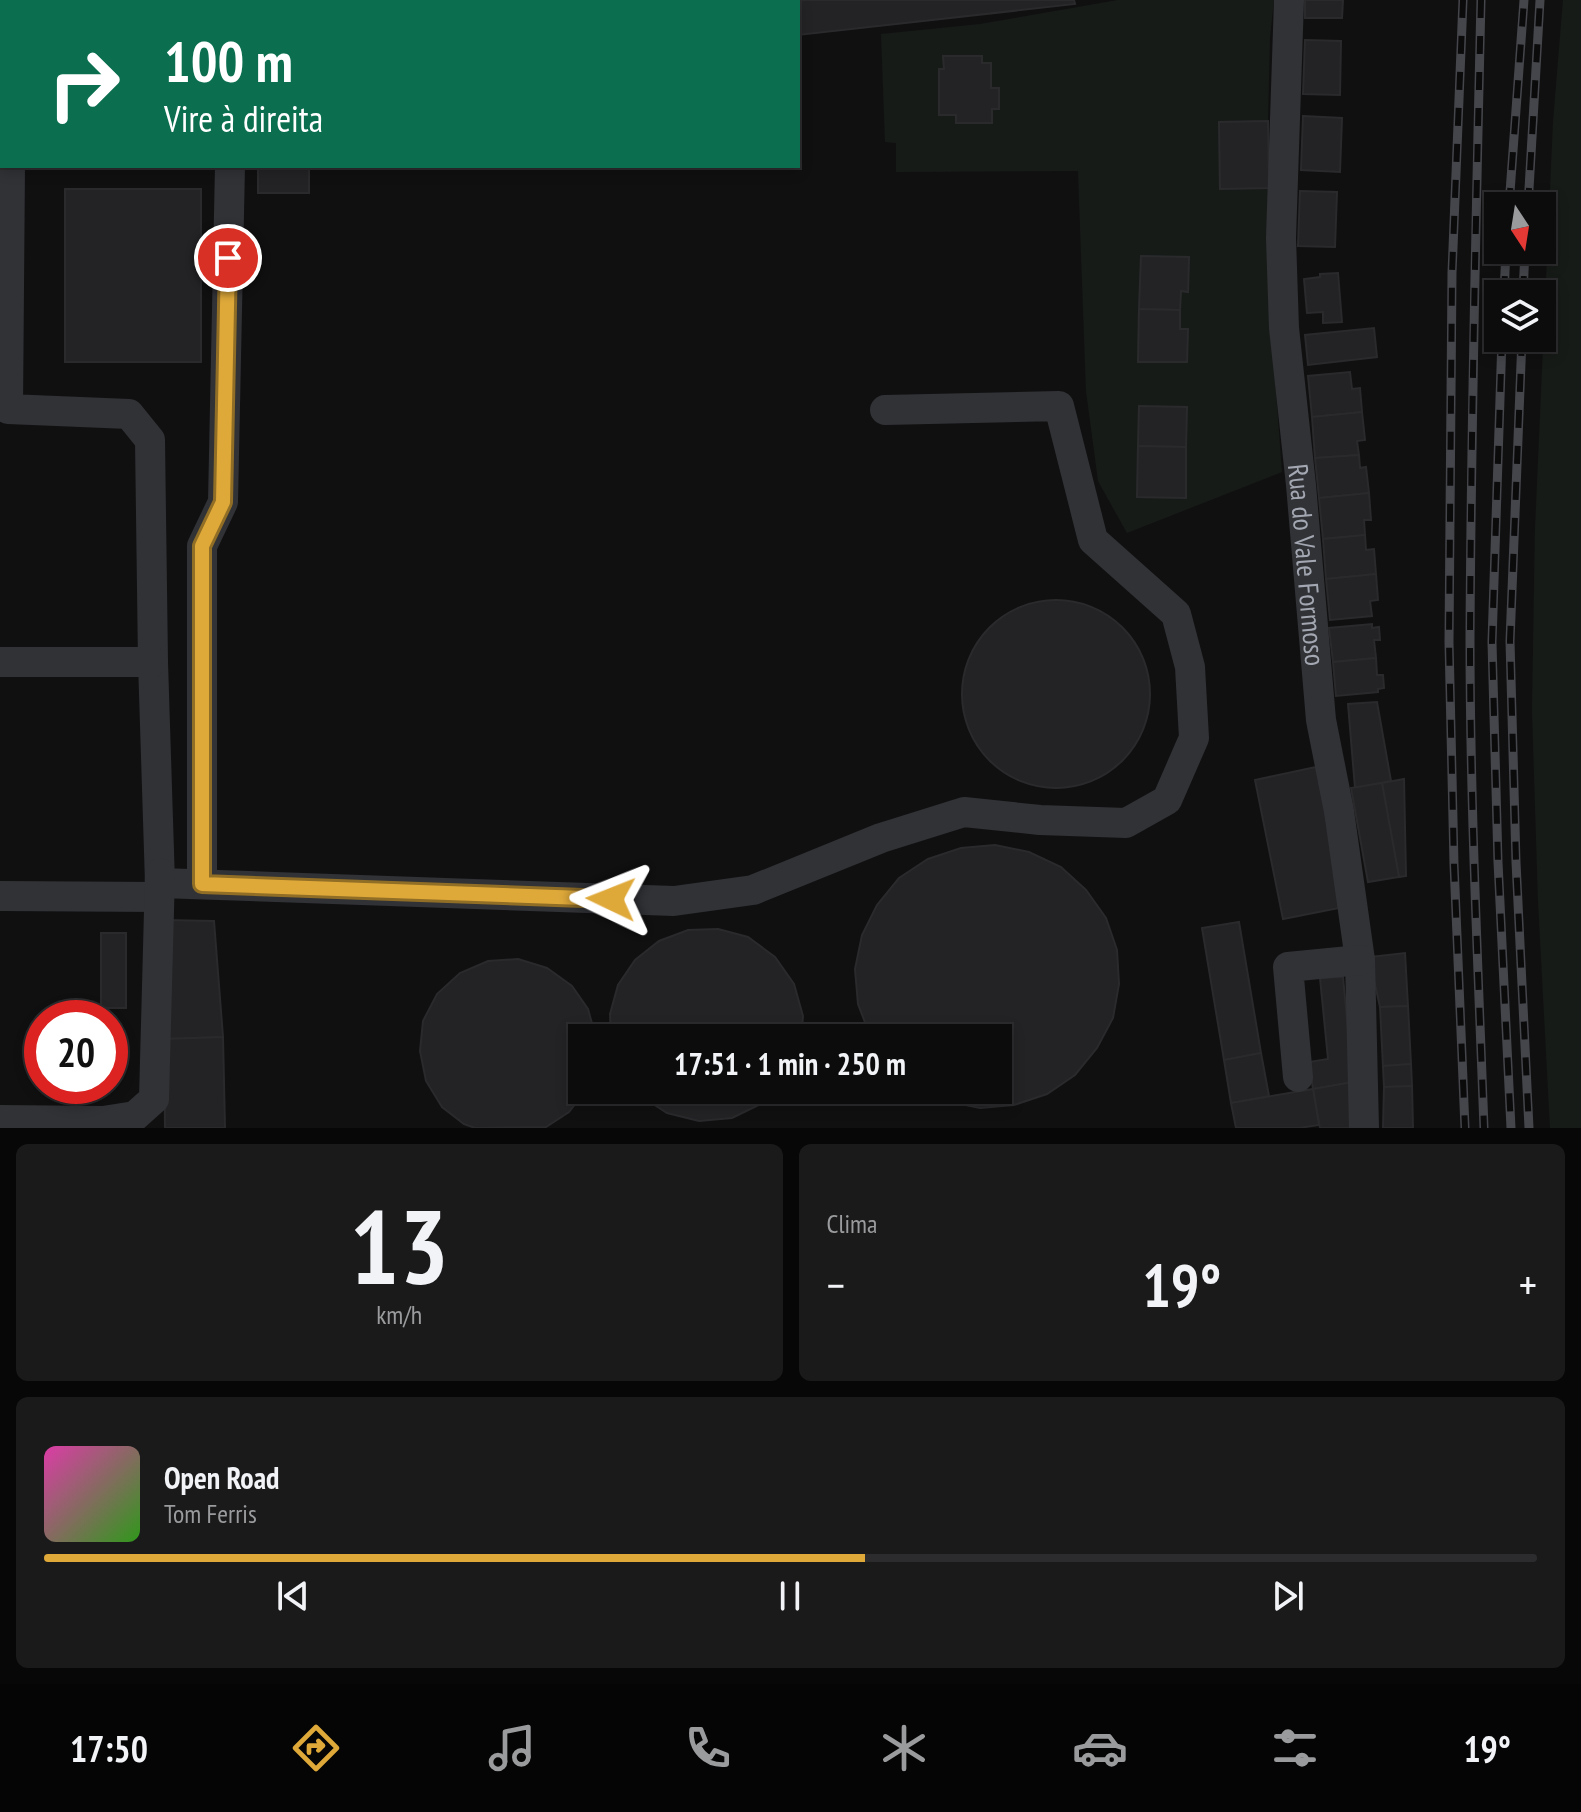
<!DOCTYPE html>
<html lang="pt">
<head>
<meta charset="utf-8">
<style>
  :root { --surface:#0c0c0d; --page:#1a1a1b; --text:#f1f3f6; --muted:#9a9b9d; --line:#2c2c2e; --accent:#dfa93a }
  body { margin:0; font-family:"PT Sans Narrow",sans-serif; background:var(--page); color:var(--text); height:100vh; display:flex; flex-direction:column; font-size:30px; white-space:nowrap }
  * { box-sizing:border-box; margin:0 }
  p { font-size:26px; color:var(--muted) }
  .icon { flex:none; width:44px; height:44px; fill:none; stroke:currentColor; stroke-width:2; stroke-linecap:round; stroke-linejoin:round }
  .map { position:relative; height:1128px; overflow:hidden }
  .details { display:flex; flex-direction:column; gap:16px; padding:16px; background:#070707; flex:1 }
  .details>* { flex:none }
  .top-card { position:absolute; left:0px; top:0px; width:800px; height:168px; box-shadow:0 4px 12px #0003,0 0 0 2px var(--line); background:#0b6e4f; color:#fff; overflow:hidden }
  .needle { width:52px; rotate:168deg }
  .tools { position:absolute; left:1484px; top:192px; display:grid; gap:16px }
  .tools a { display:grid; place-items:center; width:72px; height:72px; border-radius:0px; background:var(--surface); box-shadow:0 4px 12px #0003,0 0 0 2px var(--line); font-size:40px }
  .speed { position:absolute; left:24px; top:1000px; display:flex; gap:16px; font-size:40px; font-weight:700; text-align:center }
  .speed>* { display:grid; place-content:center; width:104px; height:104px; border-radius:50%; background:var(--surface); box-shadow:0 4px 12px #0003,0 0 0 2px var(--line); line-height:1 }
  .speed .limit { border:12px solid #d22; background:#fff; color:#111 }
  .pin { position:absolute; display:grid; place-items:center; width:68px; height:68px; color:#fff; margin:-34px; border:4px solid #fff; border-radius:50%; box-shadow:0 2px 8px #0007 }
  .me { position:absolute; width:88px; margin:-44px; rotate:272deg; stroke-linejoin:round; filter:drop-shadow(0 0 6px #0008) }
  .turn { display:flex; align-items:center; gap:28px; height:168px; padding:0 32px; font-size:36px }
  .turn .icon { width:104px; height:104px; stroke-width:2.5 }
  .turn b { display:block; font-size:56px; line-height:68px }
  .big { font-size:60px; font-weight:600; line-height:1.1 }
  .details .widget { flex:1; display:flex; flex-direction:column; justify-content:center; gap:12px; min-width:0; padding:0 28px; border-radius:12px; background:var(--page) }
  .details .dial { align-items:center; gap:0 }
  .dial b { font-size:104px; line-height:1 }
  .song { display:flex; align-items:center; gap:24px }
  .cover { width:96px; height:96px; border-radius:12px; background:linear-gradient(135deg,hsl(320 70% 55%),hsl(110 70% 35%)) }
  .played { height:8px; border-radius:4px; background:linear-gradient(90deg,var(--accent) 55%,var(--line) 55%) }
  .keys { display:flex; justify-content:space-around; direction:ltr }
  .heat { display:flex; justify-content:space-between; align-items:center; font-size:44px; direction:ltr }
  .details .tiles { flex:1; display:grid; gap:16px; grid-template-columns:1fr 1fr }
  .widget:last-child { grid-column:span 2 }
  .trip { position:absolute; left:568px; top:1024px; width:444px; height:80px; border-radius:0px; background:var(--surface); box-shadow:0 4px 12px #0003,0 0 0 2px var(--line); font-weight:600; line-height:80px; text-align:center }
  .menu { display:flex; height:128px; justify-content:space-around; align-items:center; background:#050505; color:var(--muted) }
  .menu .icon { width:56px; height:56px }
  .menu .active { color:var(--accent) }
  .menu b { font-size:36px; color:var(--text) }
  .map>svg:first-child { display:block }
  .green { fill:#171b18 }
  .building { fill:#232325; stroke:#2a2a2d; stroke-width:2 }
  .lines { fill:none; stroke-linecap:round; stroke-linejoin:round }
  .minor { stroke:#313236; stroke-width:30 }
  .rail-casing { stroke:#45464b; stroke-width:9 }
  .rail { stroke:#0b0b0c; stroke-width:6; stroke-dasharray:18; stroke-linecap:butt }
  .route-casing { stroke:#916e26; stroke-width:20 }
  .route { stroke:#dfa93a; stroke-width:14 }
  .labels { text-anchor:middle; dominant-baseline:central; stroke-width:8; stroke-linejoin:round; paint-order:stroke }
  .street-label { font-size:28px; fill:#a3a7b1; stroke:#0b0b0c }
</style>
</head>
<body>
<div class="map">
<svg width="1581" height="1128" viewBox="0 0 1581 1128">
  <rect width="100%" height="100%" fill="#101011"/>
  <g class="green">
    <polygon points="1118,0 1274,0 1270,37 1268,121 1270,311 1282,472 1127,533 1098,481 1086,391 1078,171 896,172 896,143 885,142 881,34 980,24"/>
    <polygon points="1563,0 1581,0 1581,1128 1550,1128 1538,901 1532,710 1535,529 1553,122"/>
  </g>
  <g class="building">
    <polygon points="381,0 664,0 665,2 381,2"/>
    <polygon points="728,0 1074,0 1075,4 798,35 798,2 728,2"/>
    <polygon points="1305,0 1343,0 1342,18 1305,18"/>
    <polygon points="1305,40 1341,41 1340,95 1303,94"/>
    <polygon points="943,56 982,56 982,63 991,63 991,88 999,88 999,109 992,109 992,123 956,123 956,115 939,115 939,69 944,69"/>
    <polygon points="1303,116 1342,118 1340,172 1301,170"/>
    <polygon points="1268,121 1269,188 1220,189 1219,122"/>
    <rect x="258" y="166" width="51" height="27"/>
    <rect x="65" y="189" width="136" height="173"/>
    <polygon points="1300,191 1337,192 1335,247 1298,246"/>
    <polygon points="1141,256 1189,257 1188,292 1181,291 1180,310 1139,309"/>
    <polygon points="1338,273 1342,322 1323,323 1323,312 1307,313 1304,279 1320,277 1320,274"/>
    <polygon points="1139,309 1180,310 1180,329 1188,329 1187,362 1138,362"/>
    <polygon points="1374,328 1377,357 1308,365 1305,335"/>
    <polygon points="1350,372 1352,389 1360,388 1362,412 1312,417 1308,376"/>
    <polygon points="1139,406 1187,407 1186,447 1138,446"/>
    <polygon points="1362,412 1365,440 1357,441 1359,455 1315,458 1312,417"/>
    <polygon points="1138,446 1186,447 1186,498 1137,497"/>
    <polygon points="1359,455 1360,468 1366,467 1369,493 1319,498 1315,458"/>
    <polygon points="1369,493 1371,520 1364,520 1365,535 1323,539 1319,498"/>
    <polygon points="1365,535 1366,550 1374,549 1376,574 1326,579 1323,539"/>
    <polygon points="1376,574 1378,600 1370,601 1372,616 1330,620 1326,579"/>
    <circle cx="1056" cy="694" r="94"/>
    <polygon points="1372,624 1372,628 1379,627 1380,640 1374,640 1376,658 1333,662 1329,628"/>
    <polygon points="1376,658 1377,675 1383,675 1384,688 1378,689 1378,692 1336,696 1333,662"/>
    <polygon points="1377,702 1391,781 1355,788 1348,704"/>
    <polygon points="1316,767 1344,907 1283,919 1255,780"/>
    <polygon points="1404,779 1406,876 1399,877 1382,783"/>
    <polygon points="1382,783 1399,877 1368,882 1351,788"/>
    <polygon points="995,845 1029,852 1061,867 1086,890 1106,918 1117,950 1119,984 1113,1018 1097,1048 1075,1075 1047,1094 1014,1105 980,1108 946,1101 922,1090 998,1090 998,1038 871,1038 858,1004 855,969 862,935 877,905 899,878 928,859 961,848"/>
    <polygon points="164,920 214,921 223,1037 164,1039"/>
    <polygon points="1239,922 1261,1053 1224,1060 1202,928"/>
    <polygon points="718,929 748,937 775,957 794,984 803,1016 801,1038 611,1038 610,1014 618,985 635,960 659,941 688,930"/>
    <rect x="101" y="933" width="25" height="75"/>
    <polygon points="1405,953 1408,1006 1380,1007 1369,957"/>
    <polygon points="518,959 547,968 572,986 588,1009 596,1038 582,1038 582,1090 586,1090 569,1112 546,1127 475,1128 464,1124 442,1107 426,1081 420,1051 423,1021 437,994 460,973 488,961"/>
    <polygon points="1343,977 1353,1082 1313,1089 1309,1062 1328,1059 1320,978"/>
    <polygon points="1408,1006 1411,1064 1383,1066 1380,1007"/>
    <polygon points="223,1037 225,1128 165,1128 164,1039"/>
    <polygon points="1261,1053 1269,1096 1231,1103 1224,1060"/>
    <polygon points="1411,1064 1412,1086 1384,1087 1383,1066"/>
    <polygon points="1353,1082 1356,1128 1320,1128 1313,1089"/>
    <polygon points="1412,1086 1413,1128 1383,1128 1384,1087"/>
    <polygon points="1313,1089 1319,1125 1299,1128 1236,1128 1231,1103"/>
    <polygon points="636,1090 775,1090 763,1103 732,1118 699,1121 667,1113 641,1096"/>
  </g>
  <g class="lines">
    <g class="minor">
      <polyline points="210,0 211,2"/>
      <polyline points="695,0 695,2"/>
      <path id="s1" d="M1289,0L1281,238L1284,328L1301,485L1321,720L1339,811L1360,960L1364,1128"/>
      <polyline points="0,1 2,3"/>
      <polyline points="10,166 8,409 129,414 150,440 153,662 160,883 674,901 753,890 881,838 964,812 1040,820 1126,823 1167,800 1194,738 1190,667 1176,614 1093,540 1059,406 885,410"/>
      <polyline points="0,662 153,662"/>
      <polyline points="202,884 202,546 223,502 230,166"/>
      <polyline points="0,896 159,897"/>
      <polyline points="1298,1077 1288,967 1360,960"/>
      <polyline points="0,1120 103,1121 135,1116 154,1099 160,873"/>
    </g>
    <defs>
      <g id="rail">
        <polyline points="1463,0 1452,273 1449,642 1454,864 1465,1128"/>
        <path d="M1481,0C1476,213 1471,426 1470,639C1470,802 1478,965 1484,1128"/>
        <polyline points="1509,206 1524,0"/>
        <polyline points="1528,206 1540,0"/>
        <polyline points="1504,294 1506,250"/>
        <polyline points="1523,294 1525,250"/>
        <polyline points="1502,338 1492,642 1498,862 1511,1128"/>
        <polyline points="1522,338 1510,641 1516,862 1529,1128"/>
      </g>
    </defs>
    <use href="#rail" class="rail-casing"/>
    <use href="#rail" class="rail"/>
  </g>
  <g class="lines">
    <defs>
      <polyline id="route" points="228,258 223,502 202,546 202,884 611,899"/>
    </defs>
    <use href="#route" class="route-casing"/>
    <use href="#route" class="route"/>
  </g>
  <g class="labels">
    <g class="street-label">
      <text stroke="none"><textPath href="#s1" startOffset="566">Rua do Vale Formoso</textPath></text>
    </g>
  </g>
</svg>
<div class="tools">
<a><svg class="needle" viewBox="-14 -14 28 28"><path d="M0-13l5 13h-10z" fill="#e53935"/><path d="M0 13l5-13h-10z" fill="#9a9b9d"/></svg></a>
<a><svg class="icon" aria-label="layers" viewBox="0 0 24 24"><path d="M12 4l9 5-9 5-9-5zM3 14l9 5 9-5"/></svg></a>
</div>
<div class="speed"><div class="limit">20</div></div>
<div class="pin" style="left:228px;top:258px;background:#d93025"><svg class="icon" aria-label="arrive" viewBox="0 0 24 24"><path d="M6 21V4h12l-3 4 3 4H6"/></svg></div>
<svg class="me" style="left:611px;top:899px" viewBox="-20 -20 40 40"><path d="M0-17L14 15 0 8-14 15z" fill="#dfa93a" stroke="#fff" stroke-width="4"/></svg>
<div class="trip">17:51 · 1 min · 250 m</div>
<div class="top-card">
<div class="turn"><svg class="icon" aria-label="right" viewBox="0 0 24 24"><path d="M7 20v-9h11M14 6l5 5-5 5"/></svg><div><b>100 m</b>Vire à direita</div></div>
</div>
</div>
<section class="details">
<div class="tiles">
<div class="widget dial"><b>13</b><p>km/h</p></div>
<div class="widget"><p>Clima</p>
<div class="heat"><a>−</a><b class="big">19°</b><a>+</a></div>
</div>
<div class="widget">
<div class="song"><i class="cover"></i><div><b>Open Road</b><p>Tom Ferris</p></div></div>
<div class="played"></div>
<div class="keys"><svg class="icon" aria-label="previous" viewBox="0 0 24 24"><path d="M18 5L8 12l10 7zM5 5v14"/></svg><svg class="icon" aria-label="pause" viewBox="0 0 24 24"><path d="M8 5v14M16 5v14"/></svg><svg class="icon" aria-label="next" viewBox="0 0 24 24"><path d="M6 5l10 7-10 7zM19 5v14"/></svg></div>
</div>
</div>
</section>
<nav class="menu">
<b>17:50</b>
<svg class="icon active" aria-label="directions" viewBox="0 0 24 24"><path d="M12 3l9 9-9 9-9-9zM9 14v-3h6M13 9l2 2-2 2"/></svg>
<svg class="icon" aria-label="music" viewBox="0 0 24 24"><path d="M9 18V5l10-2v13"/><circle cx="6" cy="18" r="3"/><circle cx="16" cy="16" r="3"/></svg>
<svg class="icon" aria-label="phone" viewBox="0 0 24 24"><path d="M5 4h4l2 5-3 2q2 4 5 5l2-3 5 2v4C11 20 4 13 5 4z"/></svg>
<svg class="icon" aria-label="climate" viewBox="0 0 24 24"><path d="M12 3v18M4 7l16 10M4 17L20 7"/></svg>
<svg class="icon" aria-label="car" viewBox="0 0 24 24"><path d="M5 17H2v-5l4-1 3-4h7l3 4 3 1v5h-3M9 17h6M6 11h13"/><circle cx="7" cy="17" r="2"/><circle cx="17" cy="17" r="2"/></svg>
<svg class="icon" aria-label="filters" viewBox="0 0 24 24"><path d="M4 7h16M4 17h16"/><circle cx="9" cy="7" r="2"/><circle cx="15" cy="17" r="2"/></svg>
<b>19°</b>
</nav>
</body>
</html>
